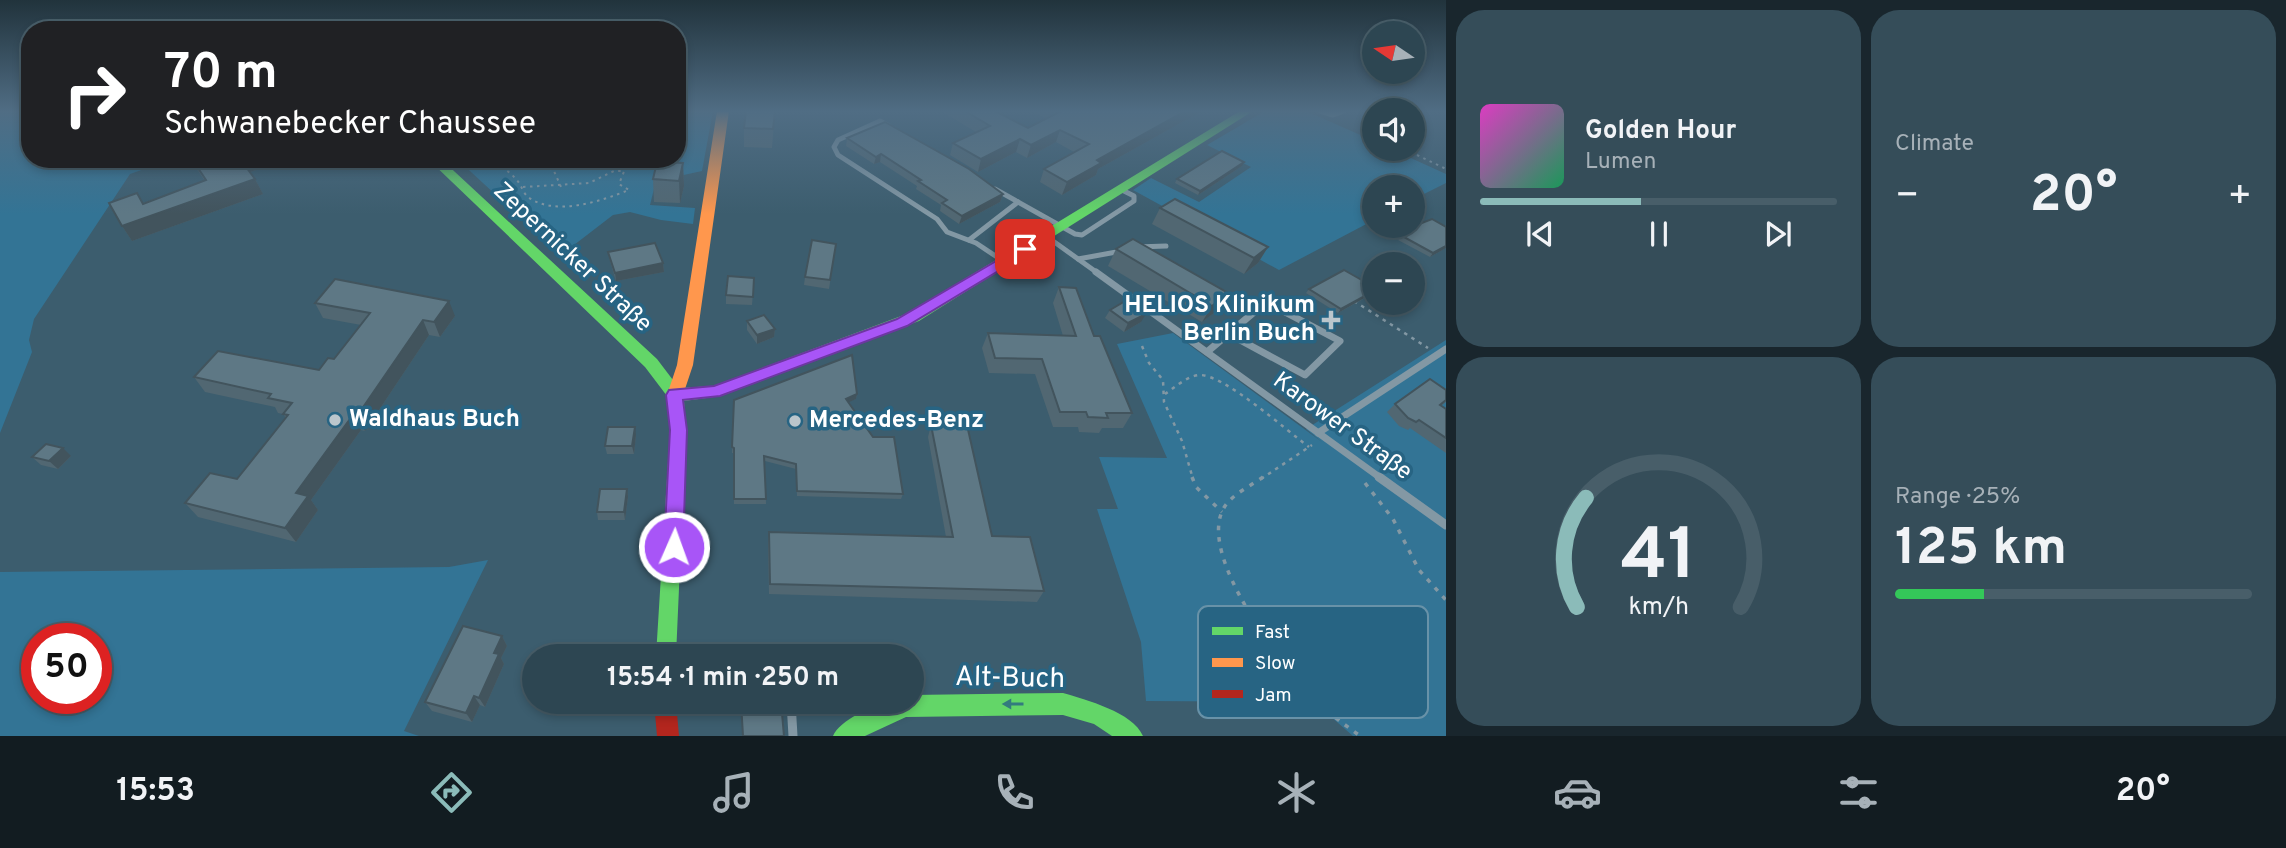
<!DOCTYPE html>
<html lang="en">
<head>
<meta charset="utf-8">
<style>
  :root { --surface:#2d4652; --page:#354d59; --text:#f1f3f6; --muted:#a7b1b8; --line:#485e69; --accent:#8bbbb9 }
  body { margin:0; font-family:Overpass,sans-serif; background:var(--page); color:var(--text); height:100vh; display:flex; flex-direction:column; font-size:26px; white-space:nowrap }
  * { box-sizing:border-box; margin:0 }
  p { font-size:23px; color:var(--muted) }
  .icon { flex:none; width:38px; height:38px; fill:none; stroke:currentColor; stroke-width:2; stroke-linecap:round; stroke-linejoin:round }
  .map { position:relative; flex:1; overflow:hidden }
  .details { display:flex; flex-direction:column; gap:10px; padding:10px; background:#19262d; width:840px }
  .details>* { flex:none }
  .top-card { position:absolute; left:21px; top:21px; width:665px; height:147px; border-radius:28px; box-shadow:0 4px 10px #0003,0 0 0 2px var(--line); background:#202124; color:#fff; overflow:hidden }
  .needle { width:46px; rotate:283deg }
  .buttons { position:absolute; left:1362px; top:21px; display:grid; gap:14px }
  .buttons a { display:grid; place-items:center; width:63px; height:63px; border-radius:50%; background:var(--surface); box-shadow:0 4px 10px #0003,0 0 0 2px var(--line); font-size:35px }
  .speed { position:absolute; left:21px; top:623px; display:flex; gap:14px; font-size:35px; font-weight:700; text-align:center }
  .speed>* { display:grid; place-content:center; width:91px; height:91px; border-radius:50%; background:var(--surface); box-shadow:0 4px 10px #0003,0 0 0 2px var(--line); line-height:1 }
  .speed .limit { border:10px solid #d22; background:#fff; color:#111 }
  .pin { position:absolute; display:grid; place-items:center; width:60px; height:60px; color:#fff; margin:-30px; border-radius:14px; box-shadow:0 4px 10px #0006 }
  .me { position:absolute; width:77px; margin:-38px; rotate:2deg; stroke-linejoin:round; filter:drop-shadow(0 0 5px #0008) }
  .turn { display:flex; align-items:center; gap:24px; height:147px; padding:0 28px; font-size:32px }
  .turn .icon { width:91px; height:91px; stroke-width:2.5 }
  .turn b { display:block; font-size:49px; line-height:60px }
  .big { font-size:52px; font-weight:700; line-height:1.1 }
  .details .card { flex:1; display:flex; flex-direction:column; justify-content:center; gap:10px; min-width:0; padding:0 24px; border-radius:28px; background:var(--page) }
  .details .dial { align-items:center; gap:0 }
  .dial svg { height:182px; overflow:visible; fill:none; stroke:var(--line); stroke-width:7; stroke-linecap:round; text-anchor:middle }
  .dial text { fill:var(--text); stroke:none }
  .song { display:flex; align-items:center; gap:21px }
  .cover { width:84px; height:84px; border-radius:10px; background:linear-gradient(135deg,hsl(310 70% 55%),hsl(150 70% 35%)) }
  .played { height:7px; border-radius:4px; background:linear-gradient(90deg,var(--accent) 45%,var(--line) 45%) }
  .keys { display:flex; justify-content:space-around; direction:ltr }
  .heat { display:flex; justify-content:space-between; align-items:center; font-size:38px; direction:ltr }
  .charge { height:10px; border-radius:5px; background:linear-gradient(90deg,#34c759 25%,var(--line) 0) }
  .details .tiles { flex:1; display:grid; gap:10px; grid-template-columns:repeat(2,1fr) }
  .trip { position:absolute; left:522px; top:644px; width:402px; height:70px; border-radius:35px; background:var(--surface); box-shadow:0 4px 10px #0003,0 0 0 2px var(--line); font-weight:700; line-height:70px; text-align:center }
  .tab-bar { display:flex; height:112px; justify-content:space-around; align-items:center; background:#121c21; color:var(--muted) }
  .tab-bar .icon { width:49px; height:49px }
  .tab-bar .on { color:var(--accent) }
  .tab-bar b { font-size:32px; color:var(--text) }
  main { display:flex; flex:1; min-height:0 }
  .map>svg:first-child { display:block }
  .green { fill:#337495; fill-rule:evenodd }
  .lines { fill:none; stroke-linecap:round; stroke-linejoin:round }
  .path-far2 { stroke:#8398a4; stroke-width:2; stroke-dasharray:2.5 4.5; stroke-linecap:butt }
  .path-far1 { stroke:#8398a4; stroke-width:2.5; stroke-dasharray:3.5 5; stroke-linecap:butt }
  .path { stroke:#8398a4; stroke-width:3.5; stroke-dasharray:4.5 7; stroke-linecap:butt }
  .lane-far2 { stroke:#8398a4; stroke-width:5 }
  .lane-far1 { stroke:#8398a4; stroke-width:7 }
  .lane { stroke:#8398a4; stroke-width:9 }
  .fast { fill:#63d668; fill-rule:evenodd }
  .slow { fill:#ff974d; fill-rule:evenodd }
  .jam { fill:#b3261e; fill-rule:evenodd }
  .wall { fill:#516772 }
  .shaded-wall { fill:#42545d }
  .building { fill:#5e7885; stroke:#42545d; stroke-width:2 }
  .oneway { fill:#337b7e }
  .route { fill:#a855f7; stroke:#6d37a1; stroke-width:2 }
  .poi-dot { fill:#bbc6cc; stroke:#276483; stroke-width:2.5 }
  .labels { text-anchor:middle; dominant-baseline:central; stroke-width:7; stroke-linejoin:round; paint-order:stroke }
  .street-label { font-size:24px; fill:#fff; stroke:#276483 }
  .poi-label { font-size:24px; font-weight:bold; fill:#fff; stroke:#276483; text-anchor:start }
  .near-street-label { font-size:28px; fill:#fff; stroke:#276483 }
  .key { fill:#276483; stroke:#6892a8; stroke-width:2 }
  .key-label { font-size:19px; fill:#fff }
</style>
</head>
<body>
<main>
<div class="map">
<svg width="1446" height="736" viewBox="0 0 1446 736">
  <rect width="100%" height="100%" fill="#3c5d6e"/>
  <g class="green">
    <polygon points="0,111 30,111 30,159 173,159 130,174 34,319 29,340 32,352 0,433"/>
    <polygon points="677,111 713,111 702,171 656,181 650,205 695,208 693,224 661,220 630,212 613,215 561,255 457,159 677,159"/>
    <polygon points="1265,111 1306,111 1374,141 1374,149 1391,149 1446,174 1446,183 1412,200 1412,187 1374,187 1374,220 1279,270 1133,190 1151,178 1199,202 1251,167 1207,145"/>
    <polygon points="1173,333 1322,442 1306,429 1446,340 1446,736 1353,736 1314,702 1146,701 1141,642 1097,509 1118,509 1099,457 1167,458 1117,344"/>
    <path d="M488,560L404,731L419,736H0V572L449,567ZM37,639H96V698H37Z"/>
  </g>
  <g class="lines">
    <g class="path-far2">
      <polyline points="1417,155 1446,169"/>
      <path d="M490,159C499,165 509,171 516,179C521,184 523,193 528,197C555,217 601,201 629,190L619,184L629,159"/>
      <polyline points="493,159 531,163 540,159"/>
      <polyline points="536,162 554,171 561,187"/>
      <polyline points="523,187 589,183 614,171 622,171"/>
    </g>
    <g class="path-far1">
      <polyline points="1354,301 1428,348"/>
      <polyline points="1142,346 1149,363 1163,380 1164,402 1182,441 1193,479"/>
      <path d="M1165,394C1174,388 1187,376 1199,375C1224,374 1287,431 1309,447"/>
      <polyline points="1261,479 1312,445"/>
    </g>
    <g class="path">
      <polyline points="1192,477 1196,487 1222,512"/>
      <path d="M1263,477C1252,485 1233,494 1225,506C1193,554 1288,673 1322,706C1333,717 1347,726 1360,736"/>
      <polyline points="1365,483 1393,519 1419,570 1446,600"/>
    </g>
    <g class="lane-far2">
      <polyline points="1320,111 1333,115 1344,111"/>
      <polyline points="889,126 880,121 838,140 834,147 838,155 937,219 947,232 976,243 1003,261"/>
      <polyline points="995,189 1075,234 1082,235 1134,201 1134,196 1122,190"/>
      <polyline points="1046,236 1099,274"/>
      <polyline points="969,240 1018,202"/>
      <polyline points="1137,247 1166,246"/>
      <polyline points="1078,259 1122,251"/>
    </g>
    <g class="lane-far1">
      <polyline points="1096,272 1382,479"/>
      <polyline points="1207,352 1266,302 1340,341 1305,375 1229,334"/>
      <polyline points="1318,433 1446,349"/>
    </g>
    <g class="lane">
      <polyline points="1379,477 1446,525"/>
      <polyline points="791,702 793,736"/>
    </g>
    <g class="fast">
      <polygon points="1240,111 1253,111 919,321 721,396 684,401 686,430 676,656 656,656 670,430 667,396 645,367 428,159 441,159 657,359 679,388 714,386 909,313"/>
      <path d="M1063,693C1086,700 1133,712 1143,736H1112L1094,724L1063,715L906,717L865,736H833C840,720 872,706 889,702C896,700 905,702 912,702V695Z"/>
    </g>
    <polygon class="slow" points="717,111 729,111 693,365 683,395 681,399 669,399 667,395 677,365"/>
    <polygon class="jam" points="654,702 676,702 679,736 657,736"/>
  </g>
  <g class="wall">
    <polygon points="775,111 772,148 744,147 744,128"/>
    <polygon points="941,111 995,111 1028,128 1047,119 1032,111 1202,111 1098,169 1096,175 1062,195 1040,182 1044,169 1074,152 1056,142 1027,158 1016,152 978,172 950,155 953,143 976,132"/>
    <polygon points="847,138 1003,194 1000,202 959,224 940,211 941,205 916,189 917,186 880,162 874,164 846,146"/>
    <polygon points="190,159 283,159 284,161 250,172 255,179 263,194 132,241 122,226 143,203 205,181"/>
    <polygon points="683,163 684,186 680,203 654,202 653,179"/>
    <polygon points="1242,166 1198,195 1175,183 1177,179"/>
    <polygon points="1160,208 1268,247 1258,263 1244,274 1152,224"/>
    <polygon points="1414,226 1446,248 1430,257 1398,240 1402,236 1410,231"/>
    <polygon points="1133,239 1218,310 1202,322 1108,266 1116,249"/>
    <polygon points="836,244 829,289 804,285 805,277"/>
    <polygon points="608,252 663,263 664,272 616,281 610,261"/>
    <polygon points="754,278 752,305 726,304 726,295"/>
    <polygon points="1059,287 1094,336 1132,413 1123,428 1102,428 1099,433 1079,432 1078,427 1053,427 1035,374 989,373 982,348 988,333 1063,336 1053,303"/>
    <polygon points="1374,287 1374,293 1338,313 1306,293 1309,289"/>
    <polygon points="315,303 455,316 440,337 429,335 365,431 361,430 311,500 318,510 296,542 198,517 185,503 237,479 286,418 283,414 278,413 275,407 205,392 194,377 319,370 334,359 361,325 323,318"/>
    <polygon points="1110,310 1141,322 1124,332 1105,318"/>
    <polygon points="747,321 775,329 774,337 757,344 747,330"/>
    <polygon points="1446,390 1446,402 1441,406 1446,409 1446,453 1410,428 1408,430 1399,426 1387,412 1395,404"/>
    <polygon points="857,394 856,399 848,402 903,494 901,499 797,496 796,469 765,461 766,504 734,504 734,453 732,453 734,400"/>
    <polygon points="931,425 992,536 1044,591 1037,602 769,594 768,544 769,532 946,537 928,437"/>
    <polygon points="636,435 634,454 607,454 605,446"/>
    <polygon points="71,456 58,469 41,465 32,457"/>
    <polygon points="627,489 628,497 625,520 598,520 597,512"/>
    <polygon points="502,636 507,646 501,658 504,664 485,707 480,705 472,722 432,711 425,702"/>
  </g>
  <g class="shaded-wall">
    <polygon points="1185,111 1202,111 1098,169 1096,175 1062,195 1067,182 1097,160"/>
    <polygon points="1060,130 1056,142 1027,158 1031,145"/>
    <polygon points="1020,139 1016,152 978,172 981,159"/>
    <polygon points="881,154 880,162 874,164 876,157"/>
    <polygon points="240,159 283,159 284,161 247,173"/>
    <polygon points="1244,162 1242,166 1198,195 1200,191"/>
    <polygon points="683,163 684,186 680,203 679,181"/>
    <polygon points="255,179 263,194 132,241 122,226"/>
    <polygon points="1003,194 1000,202 959,224 962,216"/>
    <polygon points="1446,246 1446,248 1430,257 1433,253"/>
    <polygon points="1268,247 1258,263 1244,274 1254,258"/>
    <polygon points="663,263 664,272 616,281 615,273"/>
    <polygon points="1374,291 1373,293 1338,313 1341,309"/>
    <polygon points="1228,293 1218,310 1202,322 1212,306"/>
    <polygon points="449,301 455,316 440,337 434,322"/>
    <polygon points="1146,314 1141,322 1124,332 1128,323"/>
    <polygon points="423,320 429,335 365,431 357,416"/>
    <polygon points="775,329 774,337 757,344 757,335"/>
    <polygon points="857,394 856,399 845,404 846,399"/>
    <polygon points="353,415 361,430 311,500 318,510 296,542 285,528 296,493"/>
    <polygon points="635,427 636,435 634,454 632,446"/>
    <polygon points="63,448 71,456 58,469 49,461"/>
    <polygon points="627,489 628,497 625,520 624,512"/>
    <polygon points="502,636 507,646 501,658 504,664 485,707 479,698 494,653"/>
    <polygon points="474,696 480,705 472,722 466,713"/>
  </g>
  <g class="building">
    <polygon points="746,111 775,111 773,129 744,128"/>
    <polygon points="965,111 995,111 1028,128 1061,111 1185,111 1097,160 1101,163 1067,182 1044,169 1089,144 1060,130 1031,145 1020,139 981,159 953,143 990,126"/>
    <polygon points="885,122 969,169 1003,194 962,216 942,203 947,200 918,181 921,180 881,154 876,157 847,138"/>
    <polygon points="1222,151 1244,162 1200,191 1177,179"/>
    <polygon points="192,159 240,159 255,179 122,226 109,203 137,193 143,204 206,180"/>
    <polygon points="657,162 683,163 679,181 653,179"/>
    <polygon points="1175,199 1268,247 1254,258 1160,208"/>
    <polygon points="1432,219 1446,227 1446,246 1433,253 1402,236 1414,229 1414,226"/>
    <polygon points="1133,239 1228,293 1212,306 1116,249"/>
    <polygon points="812,240 836,244 830,280 805,277"/>
    <polygon points="655,243 663,263 615,273 608,252"/>
    <polygon points="1344,270 1374,287 1374,291 1341,309 1309,289"/>
    <polygon points="728,276 754,278 753,297 726,295"/>
    <polygon points="335,279 449,301 434,322 423,320 357,416 353,415 296,493 308,496 285,528 185,503 210,473 237,479 288,415 283,414 292,403 268,398 271,394 194,377 218,351 319,370 328,358 334,359 370,313 315,303"/>
    <polygon points="1059,287 1076,288 1094,336 1100,336 1132,413 1106,413 1108,418 1088,417 1086,412 1060,412 1042,359 995,358 988,333 1076,336"/>
    <polygon points="1127,300 1146,314 1128,323 1110,310"/>
    <polygon points="764,315 775,329 757,335 747,321"/>
    <polygon points="852,355 857,394 846,399 873,437 894,437 903,494 797,491 796,464 764,456 766,499 734,499 734,448 732,447 734,400"/>
    <polygon points="1430,379 1446,390 1446,400 1440,405 1446,409 1446,438 1419,420 1416,422 1408,418 1395,404"/>
    <polygon points="931,425 967,425 992,536 1030,537 1044,591 770,584 769,532 953,537"/>
    <polygon points="608,427 635,427 632,446 605,446"/>
    <polygon points="46,444 63,448 49,461 32,457"/>
    <polygon points="600,489 627,489 624,512 597,512"/>
    <polygon points="463,626 502,636 494,653 499,654 479,698 474,696 466,713 425,702"/>
    <polygon points="741,702 781,702 784,736 743,736"/>
  </g>
  <defs><path id="oneway-solid" d="M-6-.8H1V-3.2L6.5 0L1 3.2V.8H-6Z" transform="scale(1.75)"/></defs>
  <use class="oneway" href="#oneway-solid" transform="translate(1013 704) rotate(180)"/>
  <linearGradient id="sky" x2="0" y2="1"><stop stop-color="#21333c"/><stop offset="0.52" stop-color="#506d84"/><stop offset="1" stop-color="#506d84" stop-opacity="0"/></linearGradient>
  <rect width="1446" height="214" fill="url(#sky)"/>
  <polygon class="route" points="1025,244 1032,249 1030,252 907,326 720,396 683,400 687,430 683,547 680,553 674,555 667,553 664,547 670,430 666,395 669,390 714,386 897,319"/>
  <g class="poi-dot">
    <path d="M1327.5 309.5h7v7h7v7h-7v7h-7v-7h-7v-7h7z"/>
    <circle cx="335" cy="420" r="7"/>
    <circle cx="795" cy="421" r="7"/>
  </g>
  <g class="labels">
    <g class="street-label">
      <text transform="translate(572 258) rotate(43)">Zepernicker Straße</text>
      <text transform="translate(1342 427) rotate(36)">Karower Straße</text>
    </g>
    <g class="poi-label">
      <text x="1315" y="306" text-anchor="end">HELIOS Klinikum<tspan x="1315" dy="28">Berlin Buch</tspan></text>
      <text x="349" y="420">Waldhaus Buch</text>
      <text x="809" y="421">Mercedes-Benz</text>
    </g>
    <g class="near-street-label">
      <text transform="translate(1010 679) rotate(1)">Alt-Buch</text>
    </g>
  </g>
  <rect x="1198" y="606" width="230" height="112" rx="10" class="key"/>
  <rect x="1212" y="627" width="31" height="8" fill="#63d668"/>
  <rect x="1212" y="658" width="31" height="9" fill="#ff974d"/>
  <rect x="1212" y="690" width="31" height="8" fill="#b3261e"/>
  <g class="key-label">
    <text x="1255" y="638">Fast</text>
    <text x="1255" y="669">Slow</text>
    <text x="1255" y="701">Jam</text>
  </g>
</svg>
<div class="buttons">
<a><svg class="needle" viewBox="-14 -14 28 28"><path d="M0-13l5 13h-10z" fill="#e53935"/><path d="M0 13l5-13h-10z" fill="#a7b1b8"/></svg></a>
<a><svg class="icon" aria-label="sound" viewBox="0 0 24 24"><path d="M4 9h4l5-4v14l-5-4H4zM17 9q2 3 0 6"/></svg></a>
<a>+</a>
<a>−</a>
</div>
<div class="speed"><div class="limit">50</div></div>
<div class="pin" style="left:1025px;top:249px;background:#d93025"><svg class="icon" aria-label="arrive" viewBox="0 0 24 24"><path d="M6 21V4h12l-3 4 3 4H6"/></svg></div>
<svg class="me" style="left:674px;top:547px" viewBox="-20 -20 40 40"><circle r="17" fill="#a855f7" stroke="#fff" stroke-width="3"/><path d="M0-11L8 9 0 5-8 9z" fill="#fff"/></svg>
<div class="trip">15:54 · 1 min · 250 m</div>
<div class="top-card">
<div class="turn"><svg class="icon" aria-label="right" viewBox="0 0 24 24"><path d="M7 20v-9h11M14 6l5 5-5 5"/></svg><div><b>70 m</b>Schwanebecker Chaussee</div></div>
</div>
</div>
<section class="details">
<div class="tiles">
<div class="card">
<div class="song"><i class="cover"></i><div><b>Golden Hour</b><p>Lumen</p></div></div>
<div class="played"></div>
<div class="keys"><svg class="icon" aria-label="previous" viewBox="0 0 24 24"><path d="M18 5L8 12l10 7zM5 5v14"/></svg><svg class="icon" aria-label="pause" viewBox="0 0 24 24"><path d="M8 5v14M16 5v14"/></svg><svg class="icon" aria-label="next" viewBox="0 0 24 24"><path d="M6 5l10 7-10 7zM19 5v14"/></svg></div>
</div>
<div class="card"><p>Climate</p>
<div class="heat"><a>−</a><b class="big">20°</b><a>+</a></div>
</div>
<div class="card dial"><svg viewBox="0 0 100 80">
<path d="M14 69A42 42 0 1 1 86 69"/>
<path d="M14 69A42 42 0 0 1 18 21" stroke="#8bbbb9"/>
<text x="50" y="56" font-size="32" font-weight="700">41</text>
<text x="50" y="72" font-size="11">km/h</text>
</svg></div>
<div class="card"><p>Range · 25%</p><b class="big">125 km</b><div class="charge"></div></div>
</div>
</section>
</main>
<nav class="tab-bar">
<b>15:53</b>
<svg class="icon on" aria-label="directions" viewBox="0 0 24 24"><path d="M12 3l9 9-9 9-9-9zM9 14v-3h6M13 9l2 2-2 2"/></svg>
<svg class="icon" aria-label="music" viewBox="0 0 24 24"><path d="M9 18V5l10-2v13"/><circle cx="6" cy="18" r="3"/><circle cx="16" cy="16" r="3"/></svg>
<svg class="icon" aria-label="phone" viewBox="0 0 24 24"><path d="M5 4h4l2 5-3 2q2 4 5 5l2-3 5 2v4C11 20 4 13 5 4z"/></svg>
<svg class="icon" aria-label="climate" viewBox="0 0 24 24"><path d="M12 3v18M4 7l16 10M4 17L20 7"/></svg>
<svg class="icon" aria-label="car" viewBox="0 0 24 24"><path d="M5 17H2v-5l4-1 3-4h7l3 4 3 1v5h-3M9 17h6M6 11h13"/><circle cx="7" cy="17" r="2"/><circle cx="17" cy="17" r="2"/></svg>
<svg class="icon" aria-label="filters" viewBox="0 0 24 24"><path d="M4 7h16M4 17h16"/><circle cx="9" cy="7" r="2"/><circle cx="15" cy="17" r="2"/></svg>
<b>20°</b>
</nav>
</body>
</html>
